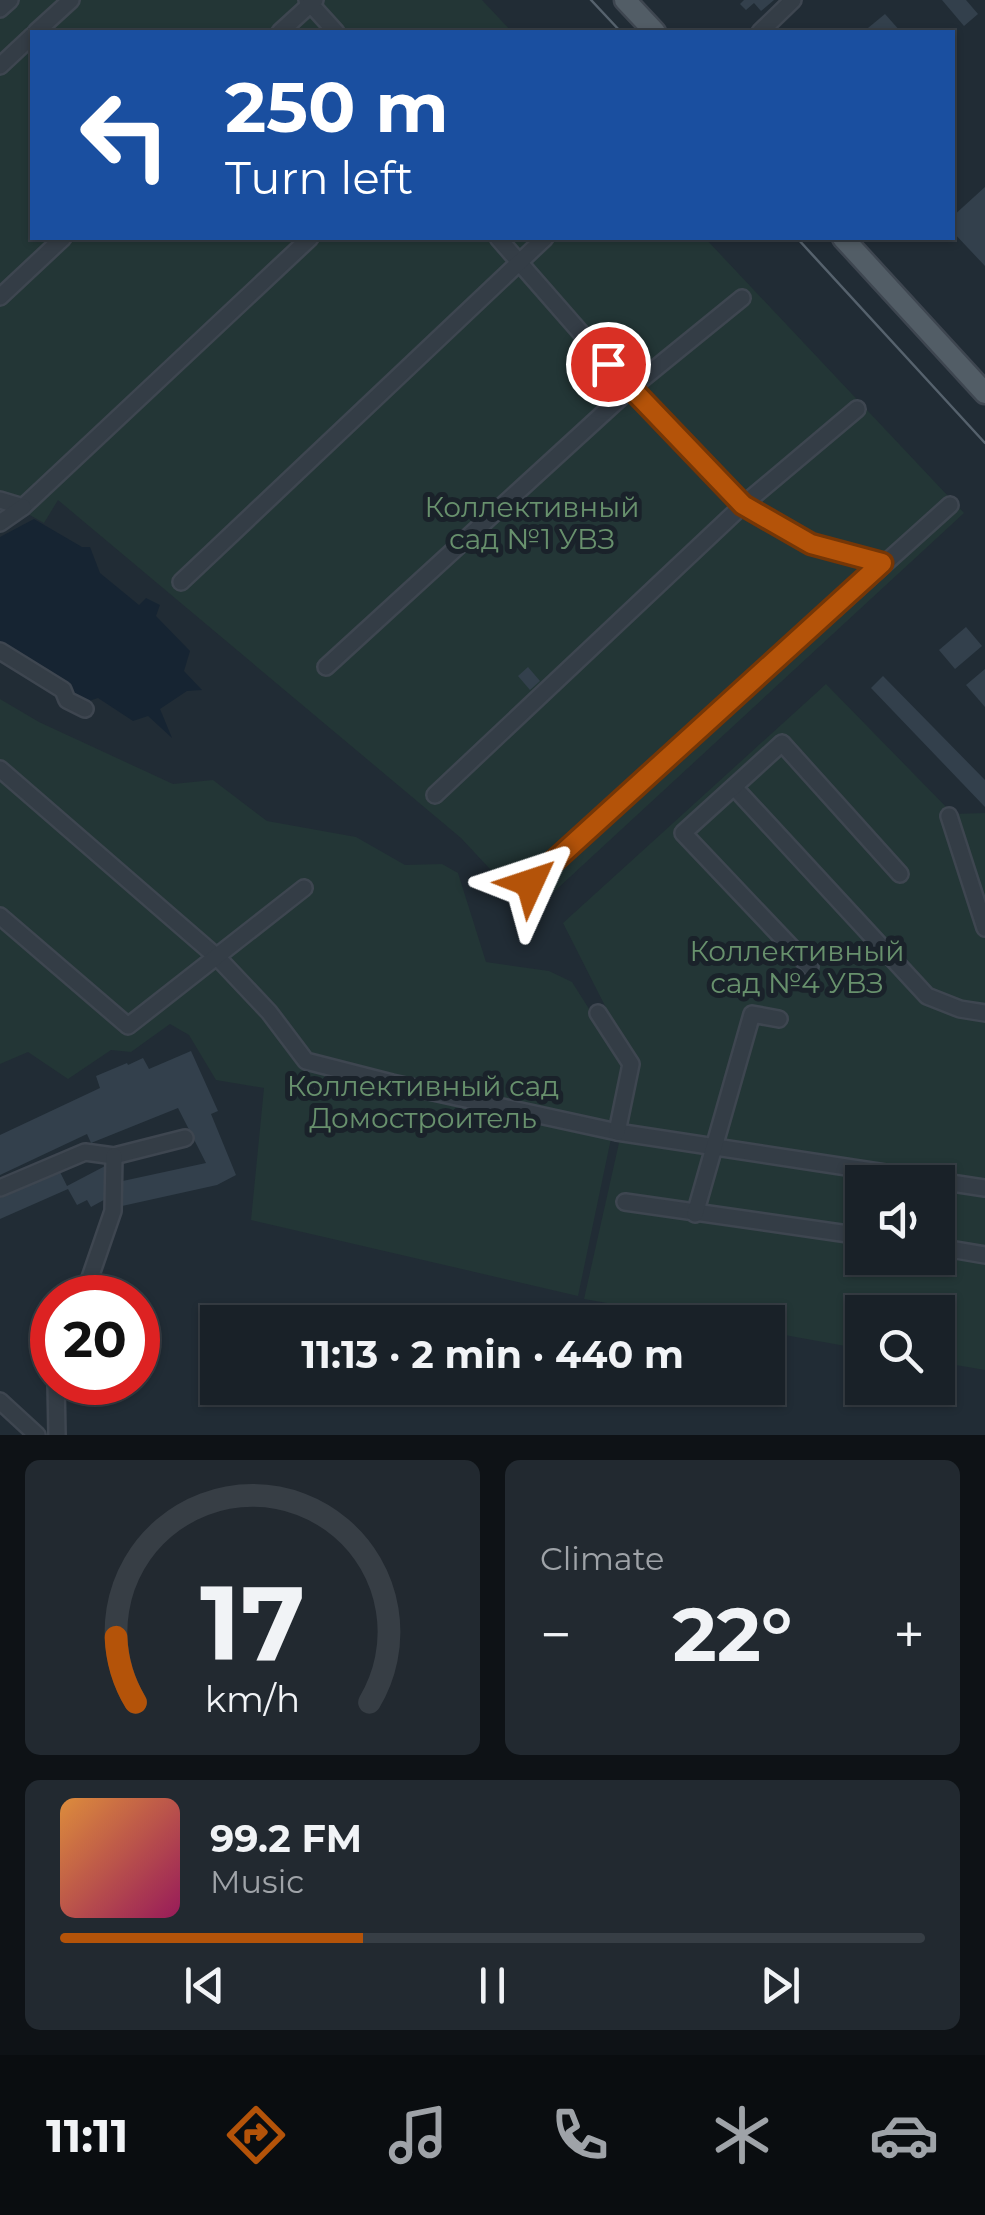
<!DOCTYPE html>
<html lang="en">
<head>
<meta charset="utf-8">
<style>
  :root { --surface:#192128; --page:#222930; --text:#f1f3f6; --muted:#9fa3a8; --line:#373e45; --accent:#b45309 }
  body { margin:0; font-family:Montserrat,sans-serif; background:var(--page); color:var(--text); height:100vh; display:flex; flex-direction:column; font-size:38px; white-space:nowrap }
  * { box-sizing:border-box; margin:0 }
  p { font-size:32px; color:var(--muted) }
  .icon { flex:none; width:55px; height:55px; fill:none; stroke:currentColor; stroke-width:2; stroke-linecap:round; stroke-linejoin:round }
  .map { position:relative; height:1435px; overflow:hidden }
  .panel { display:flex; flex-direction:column; gap:25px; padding:25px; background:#0e1216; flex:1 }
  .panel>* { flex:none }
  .top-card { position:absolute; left:30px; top:30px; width:925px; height:210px; border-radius:0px; box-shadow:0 2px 8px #0004,0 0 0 2px var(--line); background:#1a4fa0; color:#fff; overflow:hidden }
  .controls { position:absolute; left:845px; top:1165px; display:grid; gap:20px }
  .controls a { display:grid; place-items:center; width:110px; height:110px; border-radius:0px; background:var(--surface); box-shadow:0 2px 8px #0004,0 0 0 2px var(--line); font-size:50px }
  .speed { position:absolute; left:30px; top:1275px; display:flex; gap:20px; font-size:50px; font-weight:700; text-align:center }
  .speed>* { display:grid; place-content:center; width:130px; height:130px; border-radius:50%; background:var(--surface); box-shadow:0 2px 8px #0004,0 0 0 2px var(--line); line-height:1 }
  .speed .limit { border:15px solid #d22; background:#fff; color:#111 }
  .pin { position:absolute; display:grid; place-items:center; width:85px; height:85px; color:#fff; margin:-42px; border:5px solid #fff; border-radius:50%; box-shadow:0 2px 10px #0007 }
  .me { position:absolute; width:110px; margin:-55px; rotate:48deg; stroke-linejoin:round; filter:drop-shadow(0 0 8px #0008) }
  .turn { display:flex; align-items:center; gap:35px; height:210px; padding:0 30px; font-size:45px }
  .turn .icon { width:130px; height:130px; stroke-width:2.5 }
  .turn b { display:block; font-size:70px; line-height:85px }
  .big { font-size:75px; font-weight:700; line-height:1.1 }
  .panel .widget { flex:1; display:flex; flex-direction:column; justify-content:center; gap:15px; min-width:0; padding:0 35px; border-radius:15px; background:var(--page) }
  .panel .dial { align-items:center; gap:0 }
  .dial svg { height:260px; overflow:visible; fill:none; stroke:var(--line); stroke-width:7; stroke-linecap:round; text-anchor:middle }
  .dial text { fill:var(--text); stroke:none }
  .song { display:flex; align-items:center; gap:30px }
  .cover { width:120px; height:120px; border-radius:15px; background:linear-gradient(135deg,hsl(30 70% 55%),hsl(330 70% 35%)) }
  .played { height:10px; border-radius:5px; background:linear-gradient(90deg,var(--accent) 35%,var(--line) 35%) }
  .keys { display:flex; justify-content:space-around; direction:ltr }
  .heat { display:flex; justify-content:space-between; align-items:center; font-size:55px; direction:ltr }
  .panel .tiles { flex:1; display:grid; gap:25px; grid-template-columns:1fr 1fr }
  .widget:last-child { grid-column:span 2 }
  .trip { position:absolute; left:200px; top:1305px; width:585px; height:100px; border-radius:0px; background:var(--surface); box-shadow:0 2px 8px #0004,0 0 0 2px var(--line); font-weight:700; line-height:100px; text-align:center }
  .tabs { display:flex; height:160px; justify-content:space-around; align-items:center; background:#0a0d10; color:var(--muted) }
  .tabs .icon { width:70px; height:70px }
  .tabs .selected { color:var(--accent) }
  .tabs b { font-size:45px; color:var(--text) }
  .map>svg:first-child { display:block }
  .green { fill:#233636; fill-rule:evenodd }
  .water { fill:#162432 }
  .building { fill:#33404c }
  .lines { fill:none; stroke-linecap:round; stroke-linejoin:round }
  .minor-casing { stroke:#3e4650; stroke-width:20 }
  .major-casing { stroke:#3e4650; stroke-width:25 }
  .minor { stroke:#343d46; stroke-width:15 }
  .major { stroke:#525d66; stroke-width:20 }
  .tram { stroke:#56626d; stroke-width:2.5 }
  .route-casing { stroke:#753606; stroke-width:25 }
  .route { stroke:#b45309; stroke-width:18 }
  .labels { text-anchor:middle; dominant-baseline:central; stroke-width:10; stroke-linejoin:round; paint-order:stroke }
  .park-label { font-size:28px; fill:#68916d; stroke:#1a222a }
</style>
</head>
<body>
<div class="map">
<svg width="985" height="1435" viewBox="0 0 985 1435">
  <rect width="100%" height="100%" fill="#212c35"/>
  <g class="green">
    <polygon points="0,0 482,0 512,32 32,32 32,238 705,238 964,513 531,913 461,838 58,500 44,523 10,504 0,515"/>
    <path d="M826,684L953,814L985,813V1370L938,1362V1312H862V1349L768,1332V1322H716L584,1299L636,1067L563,923ZM862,1182H938V1258H862Z"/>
    <polygon points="0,699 39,722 173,784 213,780 267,821 356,837 405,865 442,864 458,873 486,962 549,971 572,982 626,1067 578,1296 251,1220 264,1088 216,1080 189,1035 170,1024 131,1052 111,1050 68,1079 28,1052 0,1064"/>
  </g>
  <polygon class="water" points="34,519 82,547 90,547 100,573 139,605 146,598 160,605 156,616 190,651 184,671 202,690 187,691 160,709 172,738 148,716 133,721 98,698 83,703 73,699 66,683 0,643 0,537"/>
  <g class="building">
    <polygon points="744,0 774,0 761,11 754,3 746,10 740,4"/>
    <polygon points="942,0 966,0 978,14 964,26"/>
    <polygon points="885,14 901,32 872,32 868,28"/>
    <polygon points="985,187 985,266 952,231 952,217"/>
    <polygon points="966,627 982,646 955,669 939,650"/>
    <polygon points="528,667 540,681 530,690 518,676"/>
    <polygon points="985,669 985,707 966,685"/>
    <polygon points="883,676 985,780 985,807 871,688"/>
    <polygon points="191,1051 218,1111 211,1114 236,1175 217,1185 122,1206 118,1182 206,1163 178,1108 91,1143 87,1134 0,1175 0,1135 100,1088 96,1076 127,1063 128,1065 143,1058 149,1069"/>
    <polygon points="107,1165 111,1196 91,1207 87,1200 77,1205 68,1189 0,1219 0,1198 60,1172 67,1186"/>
  </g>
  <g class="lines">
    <defs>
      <g id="minor">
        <polyline points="307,0 336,32"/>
        <polyline points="0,9 10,0"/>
        <polyline points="36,32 71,0"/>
        <polyline points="280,32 315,0"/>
        <polyline points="760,32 793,0"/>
        <polyline points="0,66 32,36"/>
        <polyline points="498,238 630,389 743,505 811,543 882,563"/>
        <polyline points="0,297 63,238"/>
        <polyline points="0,500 23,507 310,238"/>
        <polyline points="0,523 23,507"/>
        <polyline points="181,582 545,238"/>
        <polyline points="0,651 63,690 67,700 85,709"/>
        <polyline points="326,667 630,389 742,298"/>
        <polyline points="0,769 218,958 269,1012 306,1061 392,1083 617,1132 985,1188"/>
        <polyline points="734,787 927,996 960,1009 985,1013"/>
        <polyline points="435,795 743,505 857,409"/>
        <polyline points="949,816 985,928"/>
        <polyline points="530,883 950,505"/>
        <polyline points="0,916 128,1026 304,888"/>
        <polyline points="810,967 683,833 782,743 900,874"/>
        <polyline points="598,1013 631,1064 617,1132"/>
        <polyline points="0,1188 85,1152 114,1156 185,1138"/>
        <polyline points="625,1202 862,1236"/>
        <polyline points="695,1214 752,1014 779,1019"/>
        <polyline points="938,1247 985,1255"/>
        <polyline points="83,1298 113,1211 114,1156"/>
        <polyline points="56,1382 57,1435"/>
        <polyline points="0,1401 37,1435"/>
      </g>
      <g id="major">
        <polyline points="625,0 655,32"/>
        <polyline points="843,238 985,393"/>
      </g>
    </defs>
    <use href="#minor" class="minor-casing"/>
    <use href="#major" class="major-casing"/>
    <use href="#minor" class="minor"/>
    <use href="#major" class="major"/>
    <g class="tram">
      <polyline points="591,0 621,32"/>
      <polyline points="797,238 985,443"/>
    </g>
  </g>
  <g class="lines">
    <defs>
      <polyline id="route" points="530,883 882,563 811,544 743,505 608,364"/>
    </defs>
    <use href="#route" class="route-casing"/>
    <use href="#route" class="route"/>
  </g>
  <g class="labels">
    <g class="park-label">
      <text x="532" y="507">Коллективный<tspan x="532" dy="32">сад №1 УВЗ</tspan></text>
      <text x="797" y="951">Коллективный<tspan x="797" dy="32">сад №4 УВЗ</tspan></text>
      <text x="423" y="1086">Коллективный сад<tspan x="423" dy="32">Домостроитель</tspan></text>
    </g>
  </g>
</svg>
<div class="controls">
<a><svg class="icon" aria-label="sound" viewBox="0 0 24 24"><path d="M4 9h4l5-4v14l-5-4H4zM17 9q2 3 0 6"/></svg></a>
<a><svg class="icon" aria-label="search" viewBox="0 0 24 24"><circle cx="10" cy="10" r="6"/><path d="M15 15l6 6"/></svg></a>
</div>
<div class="speed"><div class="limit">20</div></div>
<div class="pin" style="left:608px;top:364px;background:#d93025"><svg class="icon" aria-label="arrive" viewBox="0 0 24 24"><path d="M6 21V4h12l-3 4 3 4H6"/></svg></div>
<svg class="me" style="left:530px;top:883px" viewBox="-20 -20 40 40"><path d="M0-17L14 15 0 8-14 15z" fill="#b45309" stroke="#fff" stroke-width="4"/></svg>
<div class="trip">11:13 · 2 min · 440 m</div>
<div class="top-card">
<div class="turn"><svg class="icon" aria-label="left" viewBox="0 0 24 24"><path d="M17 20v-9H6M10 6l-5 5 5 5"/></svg><div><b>250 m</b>Turn left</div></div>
</div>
</div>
<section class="panel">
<div class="tiles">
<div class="widget dial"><svg viewBox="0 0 100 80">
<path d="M14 69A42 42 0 1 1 86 69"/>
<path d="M14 69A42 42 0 0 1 8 49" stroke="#b45309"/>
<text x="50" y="56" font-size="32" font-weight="700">17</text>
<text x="50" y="72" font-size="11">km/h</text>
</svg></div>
<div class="widget"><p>Climate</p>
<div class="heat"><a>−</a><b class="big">22°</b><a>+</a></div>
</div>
<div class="widget">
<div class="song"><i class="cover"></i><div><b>99.2 FM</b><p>Music</p></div></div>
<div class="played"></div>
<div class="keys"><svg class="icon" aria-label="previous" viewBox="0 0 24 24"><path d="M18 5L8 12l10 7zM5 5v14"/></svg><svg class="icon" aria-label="pause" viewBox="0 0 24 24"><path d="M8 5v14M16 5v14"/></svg><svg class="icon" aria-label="next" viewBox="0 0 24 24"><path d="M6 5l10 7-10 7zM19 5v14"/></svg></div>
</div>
</div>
</section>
<nav class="tabs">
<b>11:11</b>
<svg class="icon selected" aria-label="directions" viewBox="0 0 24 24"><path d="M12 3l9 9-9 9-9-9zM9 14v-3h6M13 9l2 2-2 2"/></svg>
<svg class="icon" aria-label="music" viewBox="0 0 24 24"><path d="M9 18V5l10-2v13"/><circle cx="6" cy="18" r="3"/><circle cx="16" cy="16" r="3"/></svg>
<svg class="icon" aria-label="phone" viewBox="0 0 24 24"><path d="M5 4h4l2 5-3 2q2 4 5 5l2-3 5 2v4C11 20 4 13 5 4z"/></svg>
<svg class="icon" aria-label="climate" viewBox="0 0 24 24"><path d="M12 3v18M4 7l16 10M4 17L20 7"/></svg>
<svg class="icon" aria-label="car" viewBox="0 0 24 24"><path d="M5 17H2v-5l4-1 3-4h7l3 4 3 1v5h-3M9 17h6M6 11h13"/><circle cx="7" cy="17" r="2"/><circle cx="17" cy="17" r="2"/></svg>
</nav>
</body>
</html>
